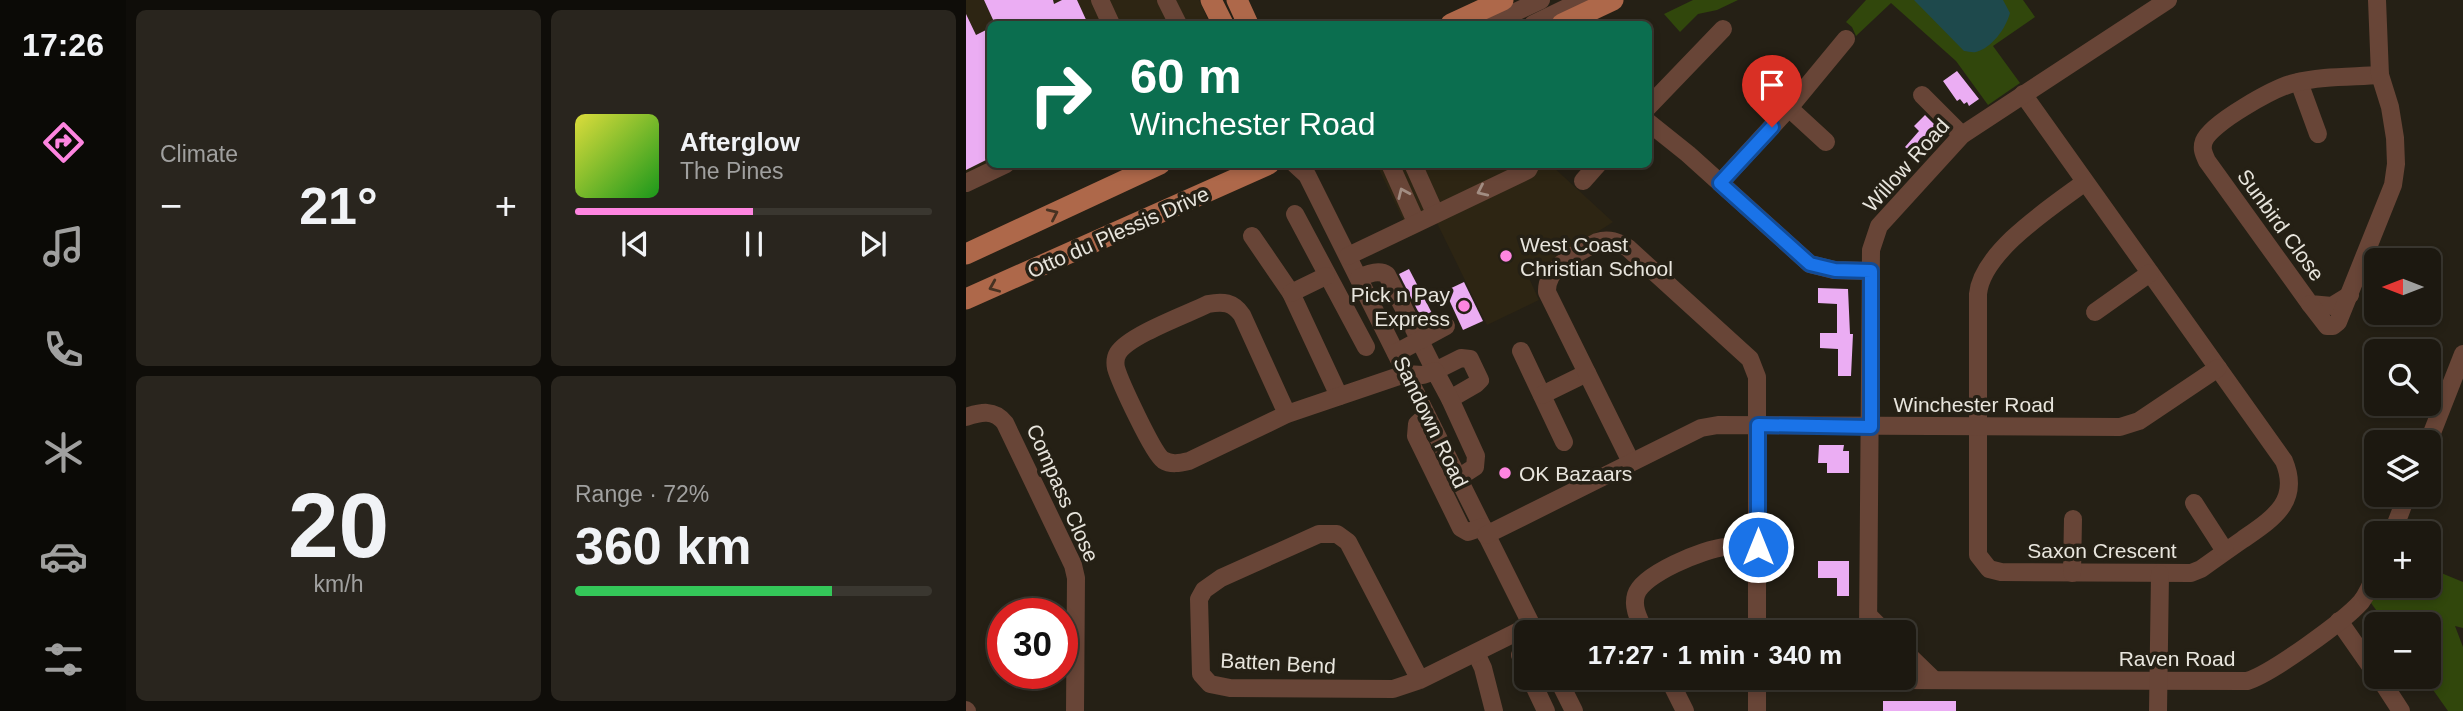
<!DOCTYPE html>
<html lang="en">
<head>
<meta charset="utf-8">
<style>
  :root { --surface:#1c1810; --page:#29251e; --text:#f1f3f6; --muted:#a0a09f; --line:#3a3730; --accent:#fe85e0 }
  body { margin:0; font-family:Arial,sans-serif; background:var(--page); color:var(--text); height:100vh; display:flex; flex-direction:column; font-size:26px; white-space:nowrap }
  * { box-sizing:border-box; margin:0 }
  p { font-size:23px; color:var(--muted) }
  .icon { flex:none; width:38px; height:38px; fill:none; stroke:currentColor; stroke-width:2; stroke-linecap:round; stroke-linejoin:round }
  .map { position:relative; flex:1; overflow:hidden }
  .panel { display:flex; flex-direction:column; gap:10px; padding:10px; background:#0f0d09; width:840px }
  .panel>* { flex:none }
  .banner { position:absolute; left:21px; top:21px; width:665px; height:147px; border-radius:10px; box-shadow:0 4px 10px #0003,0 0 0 2px var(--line); background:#0b6e4f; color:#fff; overflow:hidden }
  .needle { width:46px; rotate:270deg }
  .buttons { position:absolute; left:1398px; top:248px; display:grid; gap:14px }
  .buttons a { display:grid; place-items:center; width:77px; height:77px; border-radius:10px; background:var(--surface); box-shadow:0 4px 10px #0003,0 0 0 2px var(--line); font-size:35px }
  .speed { position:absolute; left:21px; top:598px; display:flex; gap:14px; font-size:35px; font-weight:700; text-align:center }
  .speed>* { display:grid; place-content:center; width:91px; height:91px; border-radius:50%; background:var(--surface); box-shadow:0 4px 10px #0003,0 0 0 2px var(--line); line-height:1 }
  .speed .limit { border:10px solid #d22; background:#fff; color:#111 }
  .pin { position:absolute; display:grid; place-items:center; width:60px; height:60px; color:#fff; margin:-72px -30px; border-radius:50% 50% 50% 0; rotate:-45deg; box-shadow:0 0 7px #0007 }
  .pin .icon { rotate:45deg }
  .me { position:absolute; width:77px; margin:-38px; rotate:0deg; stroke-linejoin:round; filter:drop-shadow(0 0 5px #0008) }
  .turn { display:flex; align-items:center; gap:24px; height:147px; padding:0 28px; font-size:32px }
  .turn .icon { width:91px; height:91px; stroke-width:2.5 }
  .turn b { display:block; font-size:49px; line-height:60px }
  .big { font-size:52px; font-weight:800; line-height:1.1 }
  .panel .card { flex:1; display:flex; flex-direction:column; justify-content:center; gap:10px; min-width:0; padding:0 24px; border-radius:10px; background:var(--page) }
  .panel .dial { align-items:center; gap:0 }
  .dial b { font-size:91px; line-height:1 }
  .song { display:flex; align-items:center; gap:21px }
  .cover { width:84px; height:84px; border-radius:10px; background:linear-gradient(135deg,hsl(60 70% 55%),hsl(120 70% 35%)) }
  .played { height:7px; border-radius:4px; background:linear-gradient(90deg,var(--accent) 50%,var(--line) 50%) }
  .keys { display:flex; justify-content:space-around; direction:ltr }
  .heat { display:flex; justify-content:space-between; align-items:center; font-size:38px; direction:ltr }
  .charge { height:10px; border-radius:5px; background:linear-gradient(90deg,#34c759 72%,var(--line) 0) }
  .panel .tiles { flex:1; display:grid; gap:10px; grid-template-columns:repeat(2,1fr) }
  .trip { position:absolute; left:548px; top:620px; width:402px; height:70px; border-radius:10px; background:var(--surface); box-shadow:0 4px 10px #0003,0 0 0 2px var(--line); font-weight:800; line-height:70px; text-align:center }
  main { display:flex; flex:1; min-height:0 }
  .dock { display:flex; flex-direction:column; width:126px; justify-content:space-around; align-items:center; background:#0b0a06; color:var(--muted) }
  .dock .icon { width:49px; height:49px }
  .dock .on { color:var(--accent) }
  .dock b { font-size:32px; color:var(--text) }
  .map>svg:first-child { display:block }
  .built { fill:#2d2513 }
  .green { fill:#31470c }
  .water { fill:#1e494c }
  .building { fill:#ebadf3 }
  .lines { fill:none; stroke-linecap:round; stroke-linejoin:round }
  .minor { stroke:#684537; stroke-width:18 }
  .major { stroke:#ae684a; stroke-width:21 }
  .oneway { stroke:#a28d82 }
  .oneway2 { stroke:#473222 }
  .route-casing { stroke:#114b97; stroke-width:18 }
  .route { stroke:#1a73e8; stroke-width:12 }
  .poi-dot { fill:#fe85e0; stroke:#252015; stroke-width:2.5 }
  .labels { text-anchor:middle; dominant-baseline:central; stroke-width:7; stroke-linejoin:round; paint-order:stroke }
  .street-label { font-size:21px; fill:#e8e5dd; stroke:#252015 }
  .poi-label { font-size:21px; fill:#e8e5dd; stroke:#252015; text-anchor:start }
</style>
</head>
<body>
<main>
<nav class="dock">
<b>17:26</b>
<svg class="icon on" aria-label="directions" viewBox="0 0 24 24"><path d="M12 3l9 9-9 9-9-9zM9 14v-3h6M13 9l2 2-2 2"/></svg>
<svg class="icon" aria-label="music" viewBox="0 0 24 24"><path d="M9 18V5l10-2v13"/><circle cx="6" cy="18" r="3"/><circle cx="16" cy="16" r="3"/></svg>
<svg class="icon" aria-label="phone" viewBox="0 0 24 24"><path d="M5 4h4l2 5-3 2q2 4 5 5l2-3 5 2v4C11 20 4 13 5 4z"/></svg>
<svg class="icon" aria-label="climate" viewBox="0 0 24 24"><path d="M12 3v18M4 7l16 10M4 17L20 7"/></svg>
<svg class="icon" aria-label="car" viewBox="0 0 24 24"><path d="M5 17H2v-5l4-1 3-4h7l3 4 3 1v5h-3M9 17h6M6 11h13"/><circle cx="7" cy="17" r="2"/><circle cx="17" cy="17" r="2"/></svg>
<svg class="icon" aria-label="filters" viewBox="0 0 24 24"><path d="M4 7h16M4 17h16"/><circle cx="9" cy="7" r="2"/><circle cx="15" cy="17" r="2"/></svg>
</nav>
<section class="panel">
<div class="tiles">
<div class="card"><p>Climate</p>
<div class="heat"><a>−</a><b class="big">21°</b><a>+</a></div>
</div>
<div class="card">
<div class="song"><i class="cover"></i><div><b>Afterglow</b><p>The Pines</p></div></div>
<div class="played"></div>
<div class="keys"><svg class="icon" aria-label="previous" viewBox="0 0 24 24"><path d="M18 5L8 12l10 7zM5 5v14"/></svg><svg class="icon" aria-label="pause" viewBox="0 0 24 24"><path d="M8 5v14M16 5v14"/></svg><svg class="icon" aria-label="next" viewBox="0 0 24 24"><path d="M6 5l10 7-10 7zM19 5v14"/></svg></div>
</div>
<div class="card dial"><b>20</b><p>km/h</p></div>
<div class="card"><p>Range · 72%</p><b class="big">360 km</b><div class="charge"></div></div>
</div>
</section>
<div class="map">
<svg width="1497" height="711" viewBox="0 0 1497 711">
  <rect width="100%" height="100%" fill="#252015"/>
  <g class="built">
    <polygon points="0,0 233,0 244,24 24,24 24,164 57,165 0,191"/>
    <polygon points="411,165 585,165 647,222 562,276 573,300 521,325 471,223 445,236"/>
  </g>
  <g class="green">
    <polygon points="727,0 772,0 751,10 732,14 714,32 698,14"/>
    <polygon points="900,0 1057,0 1069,17 1027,46 1054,83 1022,105 990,61 925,3 890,36 886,27 880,22"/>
    <polygon points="1463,568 1497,582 1497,628 1489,626 1497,647 1497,711 1482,711 1458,677 1463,677 1463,625 1421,625 1405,603 1412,586 1463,586"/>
  </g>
  <path class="water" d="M948,0H1037L1044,13C1040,28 1026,48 1010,52C1006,53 1002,51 998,51Z"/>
  <g class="building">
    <polygon points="18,0 87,0 88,4 96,0 111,0 122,24 29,24"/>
    <polygon points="0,14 10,35 24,28 24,158 0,170"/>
    <polygon points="991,71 1013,99 1003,106 1001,102 998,104 994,99 991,101 977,81"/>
    <polygon points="959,115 971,127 948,154 939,147 953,131 948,126"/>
    <polygon points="443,269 469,319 459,325 433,274"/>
    <polygon points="498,282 517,321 497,330 479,291"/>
    <polygon points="852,288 882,289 884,334 887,334 885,376 872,376 872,349 854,348 854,333 871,333 871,304 852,303"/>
    <polygon points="853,445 878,445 877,451 883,451 883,473 861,473 861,463 852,463"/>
    <polygon points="852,561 883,561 883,596 871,596 871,578 852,578"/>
    <rect x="917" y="701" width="73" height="10"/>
  </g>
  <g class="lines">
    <g class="minor">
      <polyline points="134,0 145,24"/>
      <polyline points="200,0 212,24"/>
      <polyline points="524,24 575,0"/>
      <polyline points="567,24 617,0"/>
      <polyline points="1333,82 1352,134"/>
      <path d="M1057,94L1318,461C1335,502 1306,519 1276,540C1263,549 1249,559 1235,569L1225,573L1035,572L1023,569L1012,555V294C1016,251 1087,206 1119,182"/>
      <polyline points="956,95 996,135"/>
      <polyline points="682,107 757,29"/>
      <polyline points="823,108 860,142"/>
      <polyline points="682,122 722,154 844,264 868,270 905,271"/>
      <polyline points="329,164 341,175 569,632"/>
      <polyline points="424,164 450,222"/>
      <polyline points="447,164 469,213"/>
      <polyline points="617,181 632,164"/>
      <polyline points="0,183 40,164"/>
      <polyline points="754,183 823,108 880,39"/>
      <polyline points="329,214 400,347"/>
      <polyline points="286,236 325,293 373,396"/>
      <polyline points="382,256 562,170 565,164"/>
      <path d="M393,278C401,274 413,269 421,275L469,371L495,358L504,359L514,380L510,384L484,399"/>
      <polyline points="325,293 360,276"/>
      <path d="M1384,295L1366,306L1344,304L1241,161C1238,154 1235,149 1238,141C1245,123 1308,88 1328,83C1355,76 1385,77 1414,75"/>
      <polyline points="1344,304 1361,326 1367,326 1372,322 1427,185 1430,164 1429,138 1424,107 1414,75 1411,0"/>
      <polyline points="1129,312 1184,273"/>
      <polyline points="555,351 598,442"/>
      <polyline points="430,353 480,326"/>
      <polyline points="576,395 621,373"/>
      <path d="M321,414L276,315C267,302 257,301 242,304C222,314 163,335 152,353C149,358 149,363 150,368C154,382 187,453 197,460C205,465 214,463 223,461L321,414L439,374L457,375L469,371L484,399L510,456L509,467L492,478"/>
      <polyline points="460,416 451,424 450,436 495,528 502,532 517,527"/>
      <path d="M0,417C15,412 28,409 39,423L107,565L110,578L109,711"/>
      <polyline points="1462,443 1497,354"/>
      <path d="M665,462L581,292C580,266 611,254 631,242C643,238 652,242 662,248L784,359L791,377V632"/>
      <polyline points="1228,503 1259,551"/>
      <polyline points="1426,534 1441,495"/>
      <polyline points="520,535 735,428 752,425 1154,427 1173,421 1252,368"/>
      <polyline points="1106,573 1107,519"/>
      <polyline points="903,616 919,632"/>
      <polyline points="1373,621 1410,674"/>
      <path d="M679,632C674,621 666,608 670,595C676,574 738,549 759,547C769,545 781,547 792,547"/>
      <polyline points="902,632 905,250 913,226 996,135 1202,0"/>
      <polyline points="938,651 968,680"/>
      <polyline points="510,653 517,668 528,711"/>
      <polyline points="554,655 560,668"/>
      <polyline points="564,677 580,711"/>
      <polyline points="591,677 608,711"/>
      <polyline points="702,677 719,711"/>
      <path d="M913,677L921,680L1281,681C1305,674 1378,621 1395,602C1402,593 1406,583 1410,572"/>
      <polyline points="1413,677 1435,711"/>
      <polyline points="454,680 382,542 371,534 353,534 255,578 238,590 233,599 235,674 244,684 264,688 427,689 454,680 565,625"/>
      <polyline points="0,710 1,711"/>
      <polyline points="791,711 791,677"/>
      <polyline points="1192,711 1194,574"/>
    </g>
    <g class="major">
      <polyline points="245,0 257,24"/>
      <polyline points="271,0 282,24"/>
      <polyline points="485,24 537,0"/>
      <polyline points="596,24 647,0"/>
      <polyline points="0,254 194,164"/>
      <polyline points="0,299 303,164"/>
    </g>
  </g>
  <defs><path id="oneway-chevron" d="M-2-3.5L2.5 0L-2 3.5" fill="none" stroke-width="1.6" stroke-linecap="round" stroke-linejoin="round" transform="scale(1.75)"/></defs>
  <g class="oneway">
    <use href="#oneway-chevron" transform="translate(516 191) rotate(155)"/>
    <use href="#oneway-chevron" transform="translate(437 193) rotate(-114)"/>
  </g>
  <g class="oneway2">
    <use href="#oneway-chevron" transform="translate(87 214) rotate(-25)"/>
    <use href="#oneway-chevron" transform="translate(28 287) rotate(157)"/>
  </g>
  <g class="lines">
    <defs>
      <polyline id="route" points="792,547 792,425 905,427 905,271 869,270 844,264 754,183 806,127"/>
    </defs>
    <use href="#route" class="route-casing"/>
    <use href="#route" class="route"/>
  </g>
  <g class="poi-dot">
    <circle cx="540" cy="256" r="7"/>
    <circle cx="498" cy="306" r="7"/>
    <circle cx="539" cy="473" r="7"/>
  </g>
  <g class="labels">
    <g class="street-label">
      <text transform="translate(940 165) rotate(-48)">Willow Road</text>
      <text transform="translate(1315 225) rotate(54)">Sunbird Close</text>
      <text transform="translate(152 232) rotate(-24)">Otto du Plessis Drive</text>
      <text x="1008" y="404">Winchester Road</text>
      <text transform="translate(465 422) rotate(64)">Sandown Road</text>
      <text transform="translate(97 493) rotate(66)">Compass Close</text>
      <text x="1136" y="550">Saxon Crescent</text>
      <text x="1211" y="658">Raven Road</text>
      <text transform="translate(312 663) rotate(3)">Batten Bend</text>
    </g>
    <g class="poi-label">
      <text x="554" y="244">West Coast<tspan x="554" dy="24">Christian School</tspan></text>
      <text x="484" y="294" text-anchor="end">Pick n Pay<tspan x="484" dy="24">Express</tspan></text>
      <text x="553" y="473">OK Bazaars</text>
    </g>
  </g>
</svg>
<div class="buttons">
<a><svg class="needle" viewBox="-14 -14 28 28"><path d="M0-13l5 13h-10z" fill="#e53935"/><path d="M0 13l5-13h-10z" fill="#a0a09f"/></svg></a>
<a><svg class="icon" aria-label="search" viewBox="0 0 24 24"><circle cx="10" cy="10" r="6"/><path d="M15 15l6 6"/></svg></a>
<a><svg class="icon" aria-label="layers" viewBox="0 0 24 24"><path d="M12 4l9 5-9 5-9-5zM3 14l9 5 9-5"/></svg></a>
<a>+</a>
<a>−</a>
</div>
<div class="speed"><div class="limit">30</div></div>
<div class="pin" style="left:806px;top:127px;background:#d93025"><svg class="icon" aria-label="arrive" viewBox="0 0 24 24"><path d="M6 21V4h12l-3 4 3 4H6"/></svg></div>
<svg class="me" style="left:792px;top:547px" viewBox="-20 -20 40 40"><circle r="17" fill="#1a73e8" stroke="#fff" stroke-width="3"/><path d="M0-11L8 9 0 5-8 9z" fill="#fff"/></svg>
<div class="trip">17:27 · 1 min · 340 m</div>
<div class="banner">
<div class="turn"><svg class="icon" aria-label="right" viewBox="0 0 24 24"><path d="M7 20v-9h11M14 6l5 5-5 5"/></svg><div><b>60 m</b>Winchester Road</div></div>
</div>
</div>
</main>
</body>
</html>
